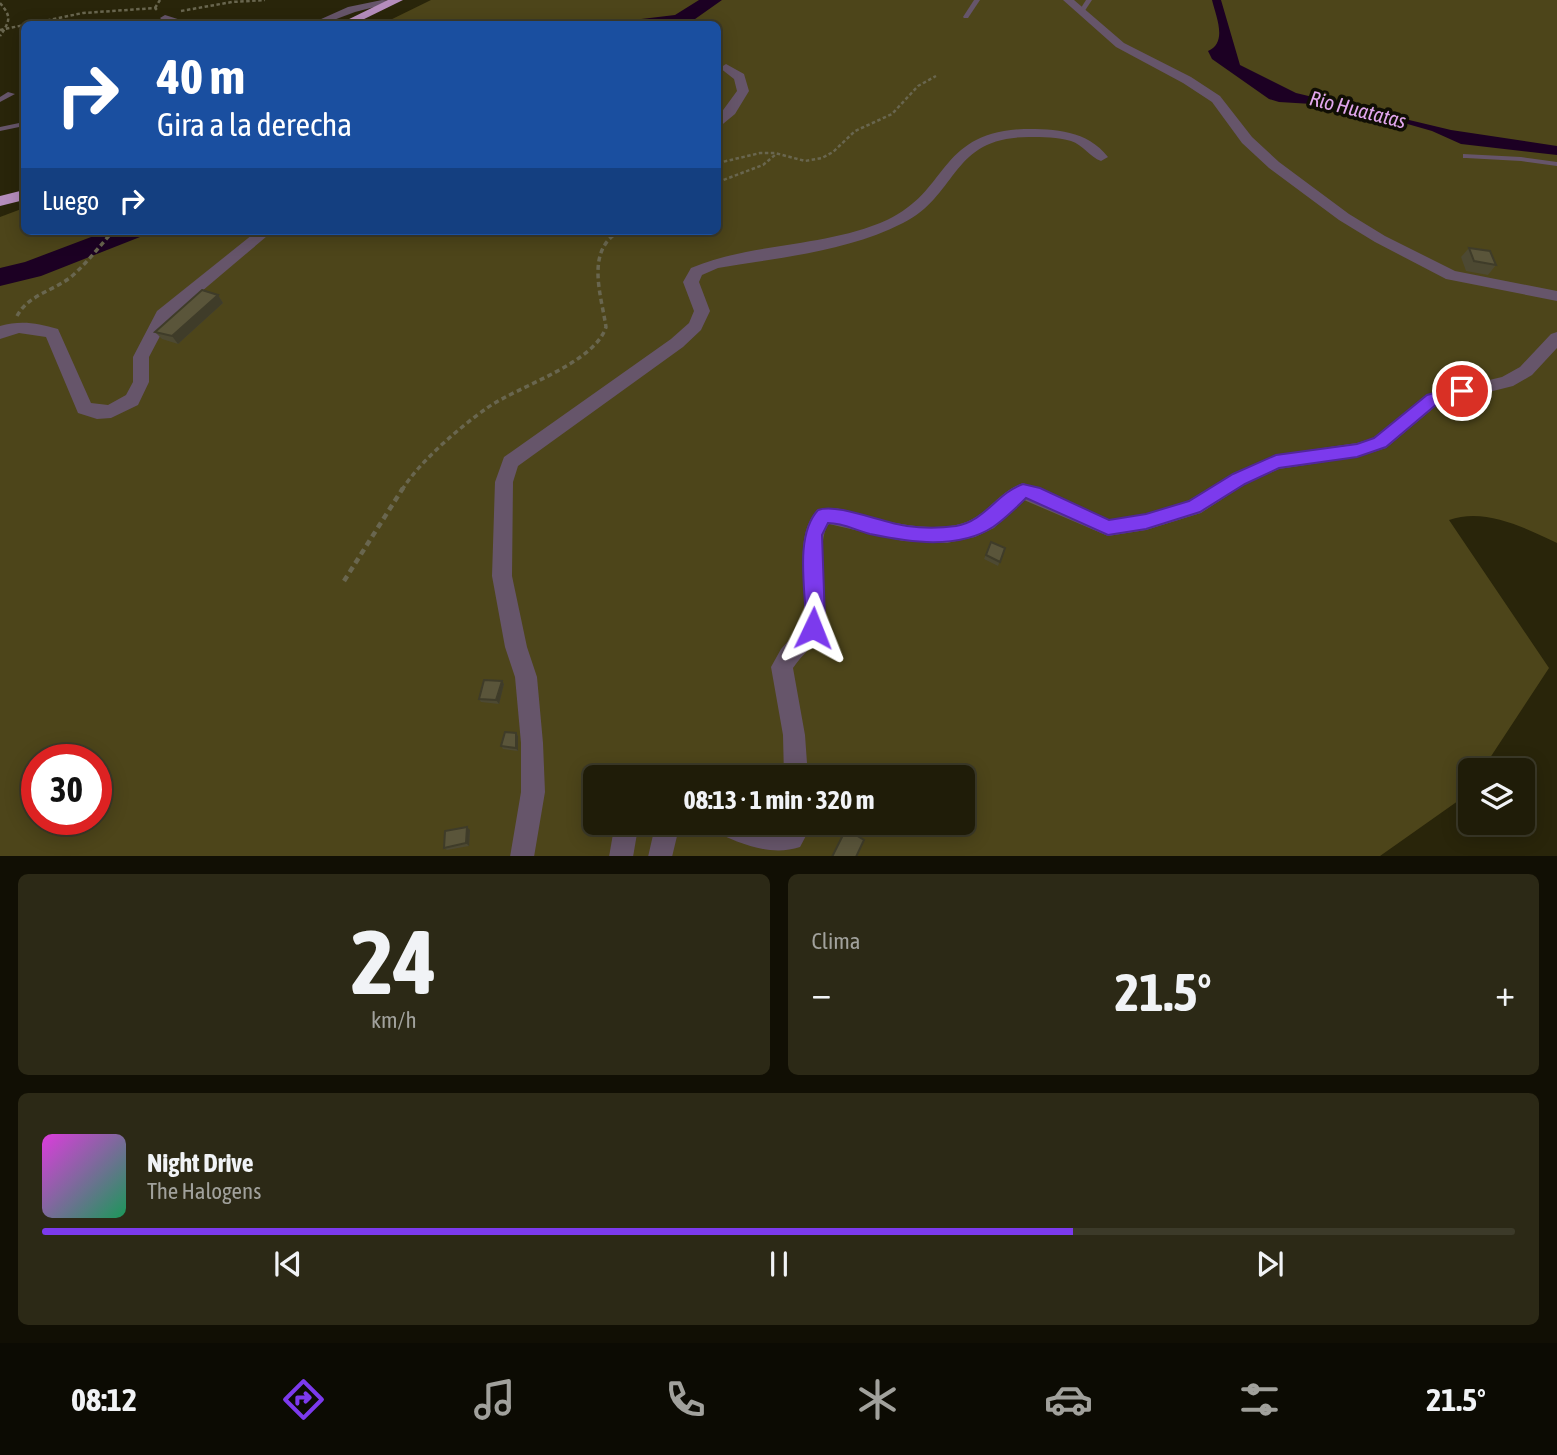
<!DOCTYPE html>
<html lang="es">
<head>
<meta charset="utf-8">
<style>
  :root { --surface:#1f1c08; --page:#2c2916; --text:#f1f3f6; --muted:#a1a19c; --line:#3c3a29; --accent:#7c3aed }
  body { margin:0; font-family:"Asap Condensed",sans-serif; background:var(--page); color:var(--text); height:100vh; display:flex; flex-direction:column; font-size:26px; white-space:nowrap }
  * { box-sizing:border-box; margin:0 }
  p { font-size:23px; color:var(--muted) }
  .icon { flex:none; width:38px; height:38px; fill:none; stroke:currentColor; stroke-width:2; stroke-linecap:round; stroke-linejoin:round }
  .map { position:relative; height:856px; overflow:hidden }
  .drawer { display:flex; flex-direction:column; gap:18px; padding:18px; background:#110f04; flex:1 }
  .drawer>* { flex:none }
  .banner { position:absolute; left:21px; top:21px; width:700px; height:214px; border-radius:10px; box-shadow:0 4px 18px #0003,0 0 0 2px var(--line); background:#1a4fa0; color:#fff; overflow:hidden }
  .fabs { position:absolute; left:1458px; top:758px; display:grid; gap:14px }
  .fabs a { display:grid; place-items:center; width:77px; height:77px; border-radius:10px; background:var(--surface); box-shadow:0 4px 18px #0003,0 0 0 2px var(--line); font-size:35px }
  .speed { position:absolute; left:21px; top:744px; display:flex; gap:14px; font-size:35px; font-weight:700; text-align:center }
  .speed>* { display:grid; place-content:center; width:91px; height:91px; border-radius:50%; background:var(--surface); box-shadow:0 4px 18px #0003,0 0 0 2px var(--line); line-height:1 }
  .speed .limit { border:10px solid #d22; background:#fff; color:#111 }
  .pin { position:absolute; display:grid; place-items:center; width:60px; height:60px; color:#fff; margin:-30px; border:4px solid #fff; border-radius:50%; box-shadow:0 2px 7px #0007 }
  .me { position:absolute; width:77px; margin:-38px; rotate:2deg; stroke-linejoin:round; filter:drop-shadow(0 0 5px #0008) }
  .turn { display:flex; align-items:center; gap:24px; height:147px; padding:0 21px; font-size:32px }
  .turn .icon { width:91px; height:91px; stroke-width:2.5 }
  .turn b { display:block; font-size:49px; line-height:60px }
  .then { display:flex; align-items:center; height:66px; padding:0 21px; background:#0003; gap:14px; font-size:26px }
  .big { font-size:52px; font-weight:700; line-height:1.1 }
  .drawer .widget { flex:1; display:flex; flex-direction:column; justify-content:center; gap:10px; min-width:0; padding:0 24px; border-radius:10px; background:var(--page) }
  .drawer .dial { align-items:center; gap:0 }
  .dial b { font-size:91px; line-height:1 }
  .song { display:flex; align-items:center; gap:21px }
  .cover { width:84px; height:84px; border-radius:10px; background:linear-gradient(135deg,hsl(300 70% 55%),hsl(150 70% 35%)) }
  .played { height:7px; border-radius:4px; background:linear-gradient(90deg,var(--accent) 70%,var(--line) 70%) }
  .keys { display:flex; justify-content:space-around; direction:ltr }
  .heat { display:flex; justify-content:space-between; align-items:center; font-size:38px; direction:ltr }
  .drawer .tiles { flex:1; display:grid; gap:18px; grid-template-columns:1fr 1fr }
  .widget:last-child { grid-column:span 2 }
  .trip { position:absolute; left:583px; top:765px; width:392px; height:70px; border-radius:10px; background:var(--surface); box-shadow:0 4px 18px #0003,0 0 0 2px var(--line); font-weight:700; line-height:70px; text-align:center }
  .tabs { display:flex; height:112px; justify-content:space-around; align-items:center; background:#0c0b03; color:var(--muted) }
  .tabs .icon { width:49px; height:49px }
  .tabs .on { color:var(--accent) }
  .tabs b { font-size:32px; color:var(--text) }
  .map>svg:first-child { display:block }
  .green { fill:#4d451a; fill-rule:evenodd }
  .water { fill:#1c0023 }
  .lines { fill:none; stroke-linecap:round; stroke-linejoin:round }
  .river { fill:#1c0023; fill-rule:evenodd }
  .path-far2 { stroke:#69664f; stroke-width:2.5; stroke-dasharray:3.5 2.5; stroke-linecap:butt }
  .path-far1 { stroke:#69664f; stroke-width:3.5; stroke-dasharray:5 3.5; stroke-linecap:butt }
  .path { stroke:#69664f; stroke-width:4.5; stroke-dasharray:6 4.5; stroke-linecap:butt }
  .service { fill:#66556a; fill-rule:evenodd }
  .minor { fill:#66556a; fill-rule:evenodd }
  .tertiary { fill:#66556a; fill-rule:evenodd }
  .trunk { fill:#b58dbd; fill-rule:evenodd }
  .wall { fill:#4d4932 }
  .shaded-wall { fill:#3f3c29 }
  .building { fill:#5a553a; stroke:#3f3c29; stroke-width:2 }
  .route { fill:#7c3aed; stroke:#51269a; stroke-width:2 }
  .labels { text-anchor:middle; dominant-baseline:central; stroke-width:7; stroke-linejoin:round; paint-order:stroke }
  .far-water-label { font-size:21px; font-style:italic; fill:#e2a6ee; stroke:#100e04 }
</style>
</head>
<body>
<div class="map">
<svg width="1557" height="857" viewBox="0 0 1557 857">
  <rect width="100%" height="100%" fill="#29250a"/>
  <path class="green" d="M431,0H1557V543C1525,528 1485,507 1449,520L1549,668L1482,770H1470V788L1465,796L1380,856L0,857V217L24,208V231H718V24H382ZM37,760H96V819H37ZM595,777H962V822H595Z"/>
  <path class="water" d="M1212,0H1221L1240,65L1296,93L1451,130L1557,146V155L1461,144L1432,131L1390,119L1312,104L1279,102L1269,99L1212,59L1208,51C1228,42 1216,17 1212,0Z"/>
  <g class="lines">
    <g class="river">
      <polygon points="699,0 722,0 688,24 630,24 633,20 675,15"/>
      <polygon points="107,231 144,231 140,237 41,276 0,286 0,268 25,262"/>
    </g>
    <g class="path-far2">
      <path d="M0,3C12,17 10,21 0,36"/>
      <polyline points="155,8 160,0"/>
      <polyline points="181,11 232,2 265,0"/>
      <polyline points="0,30 83,13 155,8 158,11"/>
      <polyline points="718,163 760,153 775,153 805,161 822,158 833,152 855,131 892,114 918,86 936,76"/>
      <polyline points="718,182 763,165 775,155"/>
    </g>
    <g class="path-far1">
      <path d="M17,316C28,295 53,291 71,277C87,263 99,247 113,231"/>
      <path d="M402,490C419,462 460,427 487,408C518,386 594,364 606,327C601,294 585,250 620,231"/>
    </g>
    <polyline class="path" points="344,581 403,488"/>
    <g class="service">
      <polygon points="974,0 980,0 968,18 964,18 963,17"/>
      <polygon points="1086,0 1092,0 1084,12 1080,12 1079,11"/>
      <polygon points="8,92 15,94 0,102 0,97"/>
      <polygon points="24,122 24,126 0,131 0,127"/>
      <polygon points="1463,154 1521,157 1557,162 1557,166 1521,161 1466,158 1463,158"/>
    </g>
    <g class="minor">
      <polygon points="382,0 398,1 355,12 323,24 310,24 348,7"/>
      <path d="M165,15L187,22L188,24C179,25 167,25 160,18Z"/>
      <polygon points="726,64 744,74 749,91 735,114 718,128 718,117 737,91 734,79 720,68"/>
      <path d="M1024,129C1055,129 1087,130 1108,157L1101,161C1090,157 1083,145 1071,141C1058,137 1042,137 1029,137C950,137 959,195 903,223C846,252 781,257 718,268L702,275L699,282L710,311L701,330L683,347L518,466L513,482L512,576L527,647L537,677L543,743L545,792L534,857H510L521,792V743L515,677L505,647L492,576L495,482L504,457L671,339L689,323L694,311L683,282L691,268C753,242 824,248 887,220C950,191 937,133 1024,129Z"/>
      <path d="M257,231H273L169,319L149,357V382L138,405L111,418L97,419L78,413L46,337L19,333L0,339V326C21,320 37,323 58,329L91,403L108,405L126,395L133,382V357L157,311Z"/>
      <path d="M1557,332V348L1532,375L1513,386L1437,405L1386,448L1357,457L1279,469L1245,484L1201,513L1146,530L1108,536L1024,500L994,528L975,537L947,543L903,541L829,524C814,540 831,602 822,628C817,644 802,654 793,668L805,735L808,777H784L783,735L771,667L781,649L802,626C810,589 791,540 817,510C836,504 852,513 870,517C895,524 924,529 950,526C986,522 994,493 1023,483L1109,520L1146,514L1188,501L1233,474L1276,455L1357,443L1374,438L1426,395L1502,377L1520,367L1551,334Z"/>
      <polygon points="615,822 639,822 633,857 609,857"/>
      <polygon points="656,822 683,822 678,832 672,857 648,857"/>
      <path d="M708,822H752L781,828L784,827V822H808V832L800,847C770,857 738,843 712,830Z"/>
    </g>
    <polygon class="tertiary" points="1063,0 1074,0 1124,43 1191,77 1220,96 1252,137 1279,162 1349,214 1385,236 1455,271 1557,291 1557,301 1446,279 1375,242 1339,220 1269,168 1242,143 1212,102 1183,83 1116,47"/>
    <g class="trunk">
      <polygon points="388,0 403,0 354,24 339,24"/>
      <polygon points="24,190 24,200 0,206 0,196"/>
    </g>
  </g>
  <g class="wall">
    <polygon points="1469,248 1496,265 1488,275 1466,271 1461,257"/>
    <polygon points="218,295 223,303 178,344 162,339 155,332"/>
    <polygon points="991,542 1005,548 998,566 984,559"/>
    <polygon points="502,681 504,684 499,704 481,702 479,699"/>
    <polygon points="516,733 518,736 518,751 503,749 501,746"/>
    <polygon points="470,830 469,846 447,850 444,848"/>
  </g>
  <g class="shaded-wall">
    <polygon points="218,295 223,303 178,344 172,336"/>
    <polygon points="502,681 504,684 499,704 496,700"/>
    <polygon points="516,733 518,736 518,751 516,748"/>
    <polygon points="467,827 470,830 469,846 466,843"/>
  </g>
  <g class="building">
    <polygon points="1469,248 1490,251 1496,265 1474,261"/>
    <polygon points="202,290 218,295 172,336 155,332"/>
    <polygon points="991,542 1005,548 1000,562 986,555"/>
    <polygon points="484,680 502,681 496,700 479,699"/>
    <polygon points="505,732 516,733 516,748 501,746"/>
    <polygon points="467,827 466,843 444,848 445,831"/>
    <polygon points="846,829 864,840 856,857 832,857"/>
  </g>
  <path class="route" d="M1462,385L1470,391L1468,395L1437,404L1386,447L1357,457L1279,468L1245,484L1200,512L1146,529L1108,535L1026,498C1016,508 1005,519 993,527C958,550 908,542 870,534C855,530 843,523 828,523L822,535L825,620L819,634L813,637L806,634L803,628L806,620C805,587 795,535 818,510C838,503 882,523 907,526C921,528 941,528 956,526C985,521 997,493 1023,484L1040,488L1109,520L1146,514L1189,501L1233,474L1276,455L1357,444L1374,438L1427,395Z"/>
  <g class="labels">
    <g class="far-water-label">
      <text transform="translate(1358 109) rotate(14)">Rio Huatatas</text>
    </g>
  </g>
</svg>
<div class="fabs">
<a><svg class="icon" aria-label="layers" viewBox="0 0 24 24"><path d="M12 4l9 5-9 5-9-5zM3 14l9 5 9-5"/></svg></a>
</div>
<div class="speed"><div class="limit">30</div></div>
<div class="pin" style="left:1462px;top:391px;background:#d93025"><svg class="icon" aria-label="arrive" viewBox="0 0 24 24"><path d="M6 21V4h12l-3 4 3 4H6"/></svg></div>
<svg class="me" style="left:813px;top:628px" viewBox="-20 -20 40 40"><path d="M0-17L14 15 0 8-14 15z" fill="#7c3aed" stroke="#fff" stroke-width="4"/></svg>
<div class="trip">08:13 · 1 min · 320 m</div>
<div class="banner">
<div class="turn"><svg class="icon" aria-label="right" viewBox="0 0 24 24"><path d="M7 20v-9h11M14 6l5 5-5 5"/></svg><div><b>40 m</b>Gira a la derecha</div></div>
<div class="then">Luego<svg class="icon" aria-label="right" viewBox="0 0 24 24"><path d="M7 20v-9h11M14 6l5 5-5 5"/></svg></div>
</div>
</div>
<section class="drawer">
<div class="tiles">
<div class="widget dial"><b>24</b><p>km/h</p></div>
<div class="widget"><p>Clima</p>
<div class="heat"><a>−</a><b class="big">21.5°</b><a>+</a></div>
</div>
<div class="widget">
<div class="song"><i class="cover"></i><div><b>Night Drive</b><p>The Halogens</p></div></div>
<div class="played"></div>
<div class="keys"><svg class="icon" aria-label="previous" viewBox="0 0 24 24"><path d="M18 5L8 12l10 7zM5 5v14"/></svg><svg class="icon" aria-label="pause" viewBox="0 0 24 24"><path d="M8 5v14M16 5v14"/></svg><svg class="icon" aria-label="next" viewBox="0 0 24 24"><path d="M6 5l10 7-10 7zM19 5v14"/></svg></div>
</div>
</div>
</section>
<nav class="tabs">
<b>08:12</b>
<svg class="icon on" aria-label="directions" viewBox="0 0 24 24"><path d="M12 3l9 9-9 9-9-9zM9 14v-3h6M13 9l2 2-2 2"/></svg>
<svg class="icon" aria-label="music" viewBox="0 0 24 24"><path d="M9 18V5l10-2v13"/><circle cx="6" cy="18" r="3"/><circle cx="16" cy="16" r="3"/></svg>
<svg class="icon" aria-label="phone" viewBox="0 0 24 24"><path d="M5 4h4l2 5-3 2q2 4 5 5l2-3 5 2v4C11 20 4 13 5 4z"/></svg>
<svg class="icon" aria-label="climate" viewBox="0 0 24 24"><path d="M12 3v18M4 7l16 10M4 17L20 7"/></svg>
<svg class="icon" aria-label="car" viewBox="0 0 24 24"><path d="M5 17H2v-5l4-1 3-4h7l3 4 3 1v5h-3M9 17h6M6 11h13"/><circle cx="7" cy="17" r="2"/><circle cx="17" cy="17" r="2"/></svg>
<svg class="icon" aria-label="filters" viewBox="0 0 24 24"><path d="M4 7h16M4 17h16"/><circle cx="9" cy="7" r="2"/><circle cx="15" cy="17" r="2"/></svg>
<b>21.5°</b>
</nav>
</body>
</html>
